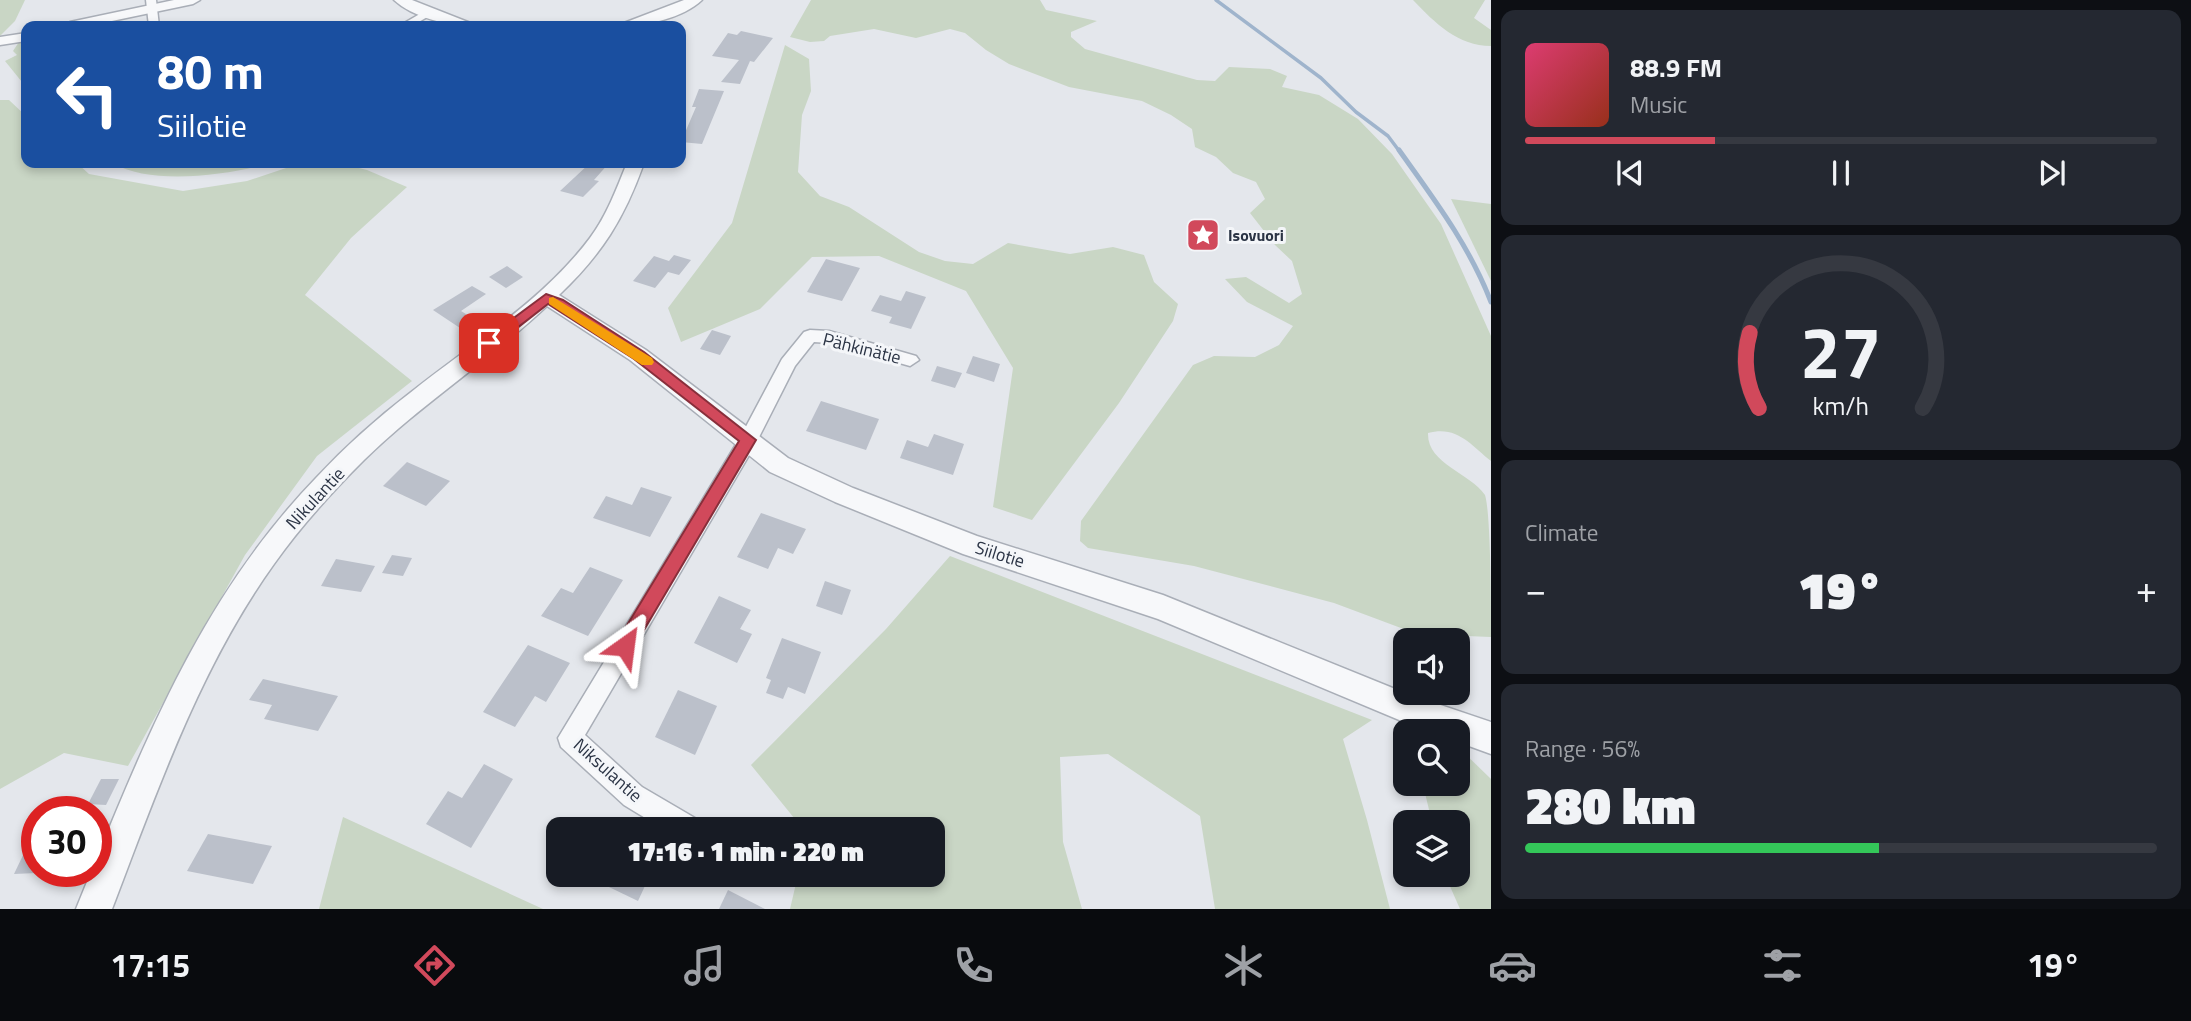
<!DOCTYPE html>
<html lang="en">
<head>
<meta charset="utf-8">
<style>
  :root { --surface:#171b24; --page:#242831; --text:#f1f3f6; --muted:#9ea1a6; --line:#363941; --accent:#d1495b }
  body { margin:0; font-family:"Titillium Web",sans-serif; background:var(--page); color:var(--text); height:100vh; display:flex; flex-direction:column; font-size:26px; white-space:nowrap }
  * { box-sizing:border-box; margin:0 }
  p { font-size:23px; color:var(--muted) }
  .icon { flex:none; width:38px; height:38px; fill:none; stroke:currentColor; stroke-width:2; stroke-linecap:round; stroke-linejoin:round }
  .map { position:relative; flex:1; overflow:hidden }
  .side { display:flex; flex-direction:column; gap:10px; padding:10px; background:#0d0f14; width:700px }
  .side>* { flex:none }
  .banner { position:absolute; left:21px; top:21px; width:665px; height:147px; border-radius:14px; box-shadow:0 4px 10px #0003; background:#1a4fa0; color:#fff; overflow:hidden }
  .tools { position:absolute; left:1393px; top:628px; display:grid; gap:14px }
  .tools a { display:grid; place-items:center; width:77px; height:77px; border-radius:14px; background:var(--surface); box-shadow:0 4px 10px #0003; font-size:35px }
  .speed { position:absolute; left:21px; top:796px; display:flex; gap:14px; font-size:35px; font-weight:700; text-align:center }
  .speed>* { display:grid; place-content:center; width:91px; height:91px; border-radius:50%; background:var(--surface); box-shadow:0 4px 10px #0003; line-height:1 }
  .speed .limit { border:10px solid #d22; background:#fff; color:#111 }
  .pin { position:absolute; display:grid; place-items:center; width:60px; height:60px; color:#fff; margin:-30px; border-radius:14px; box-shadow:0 4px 10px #0006 }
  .me { position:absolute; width:77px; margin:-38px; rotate:31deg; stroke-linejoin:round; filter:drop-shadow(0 0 5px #0008) }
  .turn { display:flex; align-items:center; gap:24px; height:147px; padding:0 21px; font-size:32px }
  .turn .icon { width:91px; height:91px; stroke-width:2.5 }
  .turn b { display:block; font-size:49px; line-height:60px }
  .big { font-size:52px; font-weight:800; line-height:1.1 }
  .side .widget { flex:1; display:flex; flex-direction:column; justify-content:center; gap:10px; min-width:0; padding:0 24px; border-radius:14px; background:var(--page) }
  .side .dial { align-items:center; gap:0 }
  .dial svg { height:182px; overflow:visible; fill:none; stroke:var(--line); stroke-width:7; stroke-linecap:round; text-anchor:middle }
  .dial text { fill:var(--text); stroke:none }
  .song { display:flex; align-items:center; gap:21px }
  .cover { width:84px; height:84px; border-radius:10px; background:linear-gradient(135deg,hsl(340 70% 55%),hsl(10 70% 35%)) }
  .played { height:7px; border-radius:4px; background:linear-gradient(90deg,var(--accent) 30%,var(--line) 30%) }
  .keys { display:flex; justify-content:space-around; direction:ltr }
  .heat { display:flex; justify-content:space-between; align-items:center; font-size:38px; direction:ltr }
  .charge { height:10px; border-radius:5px; background:linear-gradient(90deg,#34c759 56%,var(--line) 0) }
  .trip { position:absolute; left:546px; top:817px; width:399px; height:70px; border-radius:14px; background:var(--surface); box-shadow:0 4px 10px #0003; font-weight:800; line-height:70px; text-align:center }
  .tabs { display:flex; height:112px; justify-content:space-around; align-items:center; background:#090b0e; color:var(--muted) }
  .tabs .icon { width:49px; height:49px }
  .tabs .active { color:var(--accent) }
  .tabs b { font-size:32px; color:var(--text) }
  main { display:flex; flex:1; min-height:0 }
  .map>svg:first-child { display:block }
  .green { fill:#c9d6c5 }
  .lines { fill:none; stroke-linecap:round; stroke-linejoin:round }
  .stream-far1 { stroke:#9fb4cc; stroke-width:3.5 }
  .stream { stroke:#9fb4cc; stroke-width:5 }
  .building { fill:#bbc0ca }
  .minor-casing { stroke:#a9aeb7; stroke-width:3 }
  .tertiary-casing { stroke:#a9aeb7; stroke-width:3 }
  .minor { fill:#f7f8fa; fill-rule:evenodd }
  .tertiary { fill:#f7f8fa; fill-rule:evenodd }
  .route { fill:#d1495b; stroke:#882f3b; stroke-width:2 }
  .slow { fill:#f59e0b }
  .labels { text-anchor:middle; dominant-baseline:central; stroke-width:6; stroke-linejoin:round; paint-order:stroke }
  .far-poi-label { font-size:16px; font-weight:bold; fill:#2b3445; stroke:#f4f6f9; text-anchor:start }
  .street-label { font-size:18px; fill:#2b3445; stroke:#f4f6f9 }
</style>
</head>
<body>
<main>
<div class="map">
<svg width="1491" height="909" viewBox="0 0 1491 909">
  <rect width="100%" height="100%" fill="#e4e7ec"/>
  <g class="green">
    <polygon points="0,0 25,0 15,21 0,36"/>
    <path d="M811,0H1040L1046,10L1097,21L1071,32V37L1085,49L1197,80L1215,81L1229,67L1270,69L1287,76L1282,87L1319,95L1358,119L1392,154L1441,224L1491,336V461C1471,445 1457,425 1428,433C1427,464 1470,473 1485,495C1491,514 1491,610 1491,637L1417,634L1334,603L1194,566L1088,548L1080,541L1081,521L1193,365L1214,356L1255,357L1279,345L1293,326L1247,302L1225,279L1246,277L1289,303L1302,294L1292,261L1275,245L1250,213L1265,199L1256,182L1233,173L1216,157L1195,147L1192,129L1171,115L1142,101L1069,87L1009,64L986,50L965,33L950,29L916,38L874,29L830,36L824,41L810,42L790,37Z"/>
    <path d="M1413,0H1485L1474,18L1491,30V46C1458,46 1435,23 1413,0Z"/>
    <polygon points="19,42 26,42 26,87 5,61 17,55 13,51"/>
    <polygon points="785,45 809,59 811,91 802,115 798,172 820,196 849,207 919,252 945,261 973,264 1008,243 1070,254 1113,247 1144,255 1154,282 1178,304 1173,321 1119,403 1032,520 993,507 1013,368 966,291 879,256 812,257 760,309 681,342 668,308 732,223"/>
    <polygon points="0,100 9,100 26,116 26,163 77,163 89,174 183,191 247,181 301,163 339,163 367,170 407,187 351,238 305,295 412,381 317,456 245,555 128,766 64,753 0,789"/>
    <path d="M113,163H270C230,175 150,186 113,163Z"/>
    <polygon points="1451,199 1491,204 1491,281"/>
    <polygon points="950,556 1372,720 1343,739 1367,820 1390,909 1215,909 1200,816 1108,754 1060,757 1063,842 1082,909 790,909 798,875 933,875 933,830 803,829 751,765 886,629"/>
    <polygon points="1458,747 1491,779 1491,909 1460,909 1445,875 1458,875 1458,822 1432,822 1424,789 1425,784 1458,784"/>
    <polygon points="343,817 543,909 319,909"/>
  </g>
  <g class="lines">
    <polyline class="stream-far1" points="1216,0 1321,78 1356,112 1388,136 1400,152"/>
    <path class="stream" d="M1399,150C1434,199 1469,245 1491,302"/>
  </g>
  <g class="building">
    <polygon points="741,31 773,38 754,62 750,61 740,84 721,82 739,60 712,56 728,33 737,35"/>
    <polygon points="699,89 724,91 702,144 681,142 696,107 692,107"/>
    <polygon points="590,163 609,163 594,180 599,181 583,197 560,191"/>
    <polygon points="674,255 691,260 679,275 668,272 655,288 633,281 654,256 669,261"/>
    <polygon points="826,259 860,268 842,301 807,292"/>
    <polygon points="507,266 523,277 506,288 489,277"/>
    <polygon points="472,286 486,294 461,311 474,319 460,328 433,310"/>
    <polygon points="906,291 926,297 911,329 889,323 892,317 871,311 880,295 901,301"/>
    <polygon points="712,330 731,336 720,355 700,349"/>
    <polygon points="973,356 1000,364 994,382 966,373"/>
    <polygon points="937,366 962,373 955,388 931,381"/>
    <polygon points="821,401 879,419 866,450 806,431"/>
    <polygon points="934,434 964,444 953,475 900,458 907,440 928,447"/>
    <polygon points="407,462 450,481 426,506 383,486"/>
    <polygon points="641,487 672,497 650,537 593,518 606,496 632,505"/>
    <polygon points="761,513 806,529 793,554 778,548 768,569 737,557"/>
    <polygon points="392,555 412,558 403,576 382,573"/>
    <polygon points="336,559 375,566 361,592 321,586"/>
    <polygon points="590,567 623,580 588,636 541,616 561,588 573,593"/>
    <polygon points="825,581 851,590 842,615 816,606"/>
    <polygon points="719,596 751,610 740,629 752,634 737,663 694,643"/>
    <polygon points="782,638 821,652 805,694 788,687 783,699 766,693 771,680 766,678"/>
    <polygon points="528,645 570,663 546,702 535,696 515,727 483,712"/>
    <polygon points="263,679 338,696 318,731 264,719 272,705 249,700"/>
    <polygon points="678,690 717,706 695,755 655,737"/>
    <polygon points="484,764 513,779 471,848 426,824 448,791 462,798"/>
    <polygon points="101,779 119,779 106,805 88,804"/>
    <polygon points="37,826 37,873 14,874"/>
    <polygon points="208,834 272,846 253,884 187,871"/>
    <polygon points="584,875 650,875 638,901"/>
    <polygon points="728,890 765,909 719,909"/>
  </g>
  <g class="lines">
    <defs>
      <g id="minor">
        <polygon points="146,0 156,0 159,26 149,26"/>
        <polygon points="425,11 434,13 412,26 399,26"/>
        <polygon points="810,330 829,331 916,356 919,360 910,366 829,343 814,342 795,366 755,445 585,735 642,787 700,821 704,830 665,830 624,805 561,747 558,738 741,436 782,359 804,332"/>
      </g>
      <g id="tertiary">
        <polygon points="174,0 200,0 193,4 88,26 63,26 70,22"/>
        <path d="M394,0H412L478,26C452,27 413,18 394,0Z"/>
        <path d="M684,0H702C682,19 642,27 616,26Z"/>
        <polygon points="26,33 26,41 0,45 0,37"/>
        <path d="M627,163H644C624,219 602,254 559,295L646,350L788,458L853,488L977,536L1163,595L1405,693L1491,722V754L1458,742V732H1428L1416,727L1158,619L963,554L835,502L770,472L630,360L547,306C489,361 421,404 364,460C332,492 300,527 274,564C200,667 157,791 112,909H76L91,872H96V860C154,719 209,589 316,478C345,447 376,419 410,393C471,344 542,302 590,238C607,215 616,190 627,163Z"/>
      </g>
    </defs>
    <use href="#minor" class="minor-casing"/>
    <use href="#tertiary" class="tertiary-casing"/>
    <use href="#minor" class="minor"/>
    <use href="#tertiary" class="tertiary"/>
  </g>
  <polygon class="route" points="546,294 563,300 644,352 756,440 631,652 625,655 618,652 615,646 618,640 739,441 634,359 548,304 494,346 484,346 484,340"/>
  <polygon class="slow" points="553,297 652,358 654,362 652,365 642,365 549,304 549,298"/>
  <defs>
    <symbol id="sight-square" viewBox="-11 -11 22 22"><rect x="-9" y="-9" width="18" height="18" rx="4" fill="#d1495b" stroke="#f4f6f9"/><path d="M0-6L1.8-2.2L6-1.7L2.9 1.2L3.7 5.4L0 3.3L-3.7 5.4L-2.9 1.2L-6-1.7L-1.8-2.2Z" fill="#fff"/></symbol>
  </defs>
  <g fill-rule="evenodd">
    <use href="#sight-square" x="1184" y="216" width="38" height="38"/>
  </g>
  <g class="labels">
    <g class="far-poi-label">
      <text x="1228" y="235">Isovuori</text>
    </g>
    <g class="street-label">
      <text transform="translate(862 348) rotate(14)">Pähkinätie</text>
      <text transform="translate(315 498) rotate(-47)">Nikulantie</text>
      <text transform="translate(1000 554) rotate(17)">Siilotie</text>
      <text transform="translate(608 770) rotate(42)">Niksulantie</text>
    </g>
  </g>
</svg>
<div class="tools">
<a><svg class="icon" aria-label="sound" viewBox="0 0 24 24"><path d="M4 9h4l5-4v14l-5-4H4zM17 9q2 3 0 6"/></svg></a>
<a><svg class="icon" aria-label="search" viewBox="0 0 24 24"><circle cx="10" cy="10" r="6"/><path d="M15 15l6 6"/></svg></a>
<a><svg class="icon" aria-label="layers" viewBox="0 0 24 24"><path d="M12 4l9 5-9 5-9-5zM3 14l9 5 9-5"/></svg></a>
</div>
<div class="speed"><div class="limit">30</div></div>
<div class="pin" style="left:489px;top:343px;background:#d93025"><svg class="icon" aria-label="arrive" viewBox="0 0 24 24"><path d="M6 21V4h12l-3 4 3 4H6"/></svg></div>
<svg class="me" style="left:625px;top:646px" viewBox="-20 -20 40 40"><path d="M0-17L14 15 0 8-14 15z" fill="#d1495b" stroke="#fff" stroke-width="4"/></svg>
<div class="trip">17:16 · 1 min · 220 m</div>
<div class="banner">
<div class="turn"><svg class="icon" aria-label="left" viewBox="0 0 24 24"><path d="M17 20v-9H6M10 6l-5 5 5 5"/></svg><div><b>80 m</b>Siilotie</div></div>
</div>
</div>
<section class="side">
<div class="widget">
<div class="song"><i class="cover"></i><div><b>88.9 FM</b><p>Music</p></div></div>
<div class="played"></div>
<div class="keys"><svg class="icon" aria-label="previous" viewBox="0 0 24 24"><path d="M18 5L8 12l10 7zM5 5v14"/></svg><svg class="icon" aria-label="pause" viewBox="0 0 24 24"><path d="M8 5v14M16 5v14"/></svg><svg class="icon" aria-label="next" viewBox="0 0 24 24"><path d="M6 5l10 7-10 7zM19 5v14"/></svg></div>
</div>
<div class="widget dial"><svg viewBox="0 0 100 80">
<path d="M14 69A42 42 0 1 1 86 69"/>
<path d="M14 69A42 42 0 0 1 10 36" stroke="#d1495b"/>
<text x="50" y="56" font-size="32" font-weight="700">27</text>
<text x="50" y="72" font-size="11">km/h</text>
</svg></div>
<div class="widget"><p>Climate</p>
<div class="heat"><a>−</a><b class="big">19°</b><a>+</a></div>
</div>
<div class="widget"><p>Range · 56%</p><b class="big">280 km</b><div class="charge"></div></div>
</section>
</main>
<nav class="tabs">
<b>17:15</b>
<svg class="icon active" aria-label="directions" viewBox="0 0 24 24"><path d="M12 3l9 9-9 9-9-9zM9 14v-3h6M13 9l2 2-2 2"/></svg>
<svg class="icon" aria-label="music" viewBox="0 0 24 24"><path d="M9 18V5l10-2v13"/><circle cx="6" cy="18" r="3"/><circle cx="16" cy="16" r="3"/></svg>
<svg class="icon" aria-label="phone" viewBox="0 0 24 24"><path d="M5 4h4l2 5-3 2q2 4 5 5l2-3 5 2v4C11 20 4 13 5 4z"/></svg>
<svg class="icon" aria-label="climate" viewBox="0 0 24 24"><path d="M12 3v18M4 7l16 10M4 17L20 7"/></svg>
<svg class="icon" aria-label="car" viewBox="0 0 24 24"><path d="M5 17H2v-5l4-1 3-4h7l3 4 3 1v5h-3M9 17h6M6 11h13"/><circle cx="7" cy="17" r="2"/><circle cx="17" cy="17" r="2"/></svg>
<svg class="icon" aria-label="filters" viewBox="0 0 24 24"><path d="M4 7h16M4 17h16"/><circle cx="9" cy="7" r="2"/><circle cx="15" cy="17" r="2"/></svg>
<b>19°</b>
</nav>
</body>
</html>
